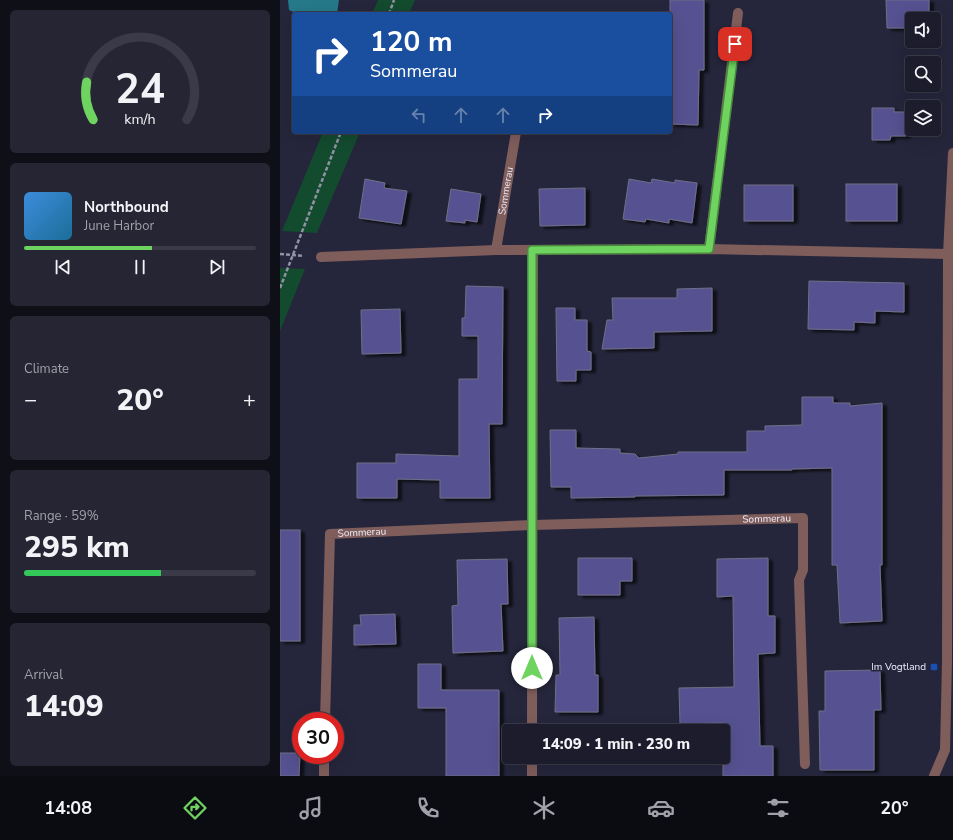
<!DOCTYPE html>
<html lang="en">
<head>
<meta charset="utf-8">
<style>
  :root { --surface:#1c1c2c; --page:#252534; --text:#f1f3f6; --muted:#a0a1a9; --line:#3a3a48; --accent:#6fd360 }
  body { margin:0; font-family:"Nunito Sans",sans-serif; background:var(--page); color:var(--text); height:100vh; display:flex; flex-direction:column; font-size:15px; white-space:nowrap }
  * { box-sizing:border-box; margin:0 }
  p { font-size:13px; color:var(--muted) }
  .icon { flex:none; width:22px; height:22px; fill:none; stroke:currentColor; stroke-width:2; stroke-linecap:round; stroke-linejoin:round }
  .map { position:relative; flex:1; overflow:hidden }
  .panel { display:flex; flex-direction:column; gap:10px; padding:10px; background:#0f0f18; width:280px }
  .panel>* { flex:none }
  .top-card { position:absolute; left:12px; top:12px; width:380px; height:122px; border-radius:4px; box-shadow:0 4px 16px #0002,0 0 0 1px var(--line); background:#1a4fa0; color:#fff; overflow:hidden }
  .controls { position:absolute; left:625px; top:12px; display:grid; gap:8px }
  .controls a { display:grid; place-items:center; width:36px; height:36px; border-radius:4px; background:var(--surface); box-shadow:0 4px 16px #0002,0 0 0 1px var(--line); font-size:20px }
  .speed { position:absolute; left:12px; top:712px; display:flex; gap:8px; font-size:20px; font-weight:700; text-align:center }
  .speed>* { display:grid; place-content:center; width:52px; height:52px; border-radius:50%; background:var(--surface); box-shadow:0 4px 16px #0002,0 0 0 1px var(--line); line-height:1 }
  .speed .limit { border:6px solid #d22; background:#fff; color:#111 }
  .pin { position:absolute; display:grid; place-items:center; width:34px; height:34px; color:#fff; margin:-17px; border-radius:8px; box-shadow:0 2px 6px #0006 }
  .me { position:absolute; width:44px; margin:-22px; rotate:0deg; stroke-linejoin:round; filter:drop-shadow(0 0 3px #0008) }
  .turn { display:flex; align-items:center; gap:14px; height:84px; padding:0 12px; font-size:18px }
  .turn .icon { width:52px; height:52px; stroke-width:2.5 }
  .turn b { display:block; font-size:28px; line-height:34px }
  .lanes { display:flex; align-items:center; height:38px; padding:0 12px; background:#0003; justify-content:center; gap:20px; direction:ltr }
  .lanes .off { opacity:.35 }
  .big { font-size:30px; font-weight:800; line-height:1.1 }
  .panel .tile { flex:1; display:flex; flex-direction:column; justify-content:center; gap:6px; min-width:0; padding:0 14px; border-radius:6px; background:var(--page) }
  .panel .dial { align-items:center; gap:0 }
  .dial svg { height:104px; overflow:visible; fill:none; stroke:var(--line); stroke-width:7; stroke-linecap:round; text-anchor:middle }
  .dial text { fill:var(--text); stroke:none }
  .song { display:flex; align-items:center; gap:12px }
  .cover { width:48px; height:48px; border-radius:6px; background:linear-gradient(135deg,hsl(210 70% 55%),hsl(200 70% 35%)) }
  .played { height:4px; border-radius:2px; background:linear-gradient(90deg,var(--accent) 55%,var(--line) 55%) }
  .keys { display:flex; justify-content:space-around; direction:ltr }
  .heat { display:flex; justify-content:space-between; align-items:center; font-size:22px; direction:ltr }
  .charge { height:6px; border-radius:3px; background:linear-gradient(90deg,#34c759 59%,var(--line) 0) }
  .trip { position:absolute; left:222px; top:724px; width:228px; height:40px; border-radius:4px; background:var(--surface); box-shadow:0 4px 16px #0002,0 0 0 1px var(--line); font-weight:800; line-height:40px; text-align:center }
  .tab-bar { display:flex; height:64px; justify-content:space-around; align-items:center; background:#0b0b12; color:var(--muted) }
  .tab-bar .icon { width:28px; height:28px }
  .tab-bar .on { color:var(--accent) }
  .tab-bar b { font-size:18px; color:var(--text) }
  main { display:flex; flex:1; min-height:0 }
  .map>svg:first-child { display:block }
  .green { fill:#134b2f }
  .water { fill:#257989 }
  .building { fill:#575190; stroke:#706f88; filter:url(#shadow) }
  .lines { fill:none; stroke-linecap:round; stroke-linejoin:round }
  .path { stroke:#9192a4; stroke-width:2.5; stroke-dasharray:4 2; stroke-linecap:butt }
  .minor { stroke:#7f5d5b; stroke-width:10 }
  .route-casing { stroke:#48893e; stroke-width:10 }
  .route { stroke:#6fd360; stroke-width:7 }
  .transit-dot { fill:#1a4fb4; stroke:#25263b; stroke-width:1.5 }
  .labels { text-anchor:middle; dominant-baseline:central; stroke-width:3; stroke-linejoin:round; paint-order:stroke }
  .street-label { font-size:10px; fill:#ecedfc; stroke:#25263b }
  .poi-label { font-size:10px; fill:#ecedfc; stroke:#25263b; text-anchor:end }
</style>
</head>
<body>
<main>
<section class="panel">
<div class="tile dial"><svg viewBox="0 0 100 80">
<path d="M14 69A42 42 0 1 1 86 69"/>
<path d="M14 69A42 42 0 0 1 9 40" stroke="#6fd360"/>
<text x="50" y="56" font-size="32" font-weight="700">24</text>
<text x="50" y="72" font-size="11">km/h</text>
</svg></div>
<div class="tile">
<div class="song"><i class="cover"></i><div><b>Northbound</b><p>June Harbor</p></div></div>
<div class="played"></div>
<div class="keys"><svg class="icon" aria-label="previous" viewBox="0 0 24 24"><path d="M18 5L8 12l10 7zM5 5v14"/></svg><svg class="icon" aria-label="pause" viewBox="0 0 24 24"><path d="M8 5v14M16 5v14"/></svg><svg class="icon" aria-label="next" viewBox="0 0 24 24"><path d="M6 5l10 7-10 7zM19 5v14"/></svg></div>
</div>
<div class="tile"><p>Climate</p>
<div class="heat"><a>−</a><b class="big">20°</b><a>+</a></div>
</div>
<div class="tile"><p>Range · 59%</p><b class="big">295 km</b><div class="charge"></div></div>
<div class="tile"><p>Arrival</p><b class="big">14:09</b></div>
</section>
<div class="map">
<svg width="673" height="776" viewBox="0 0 673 776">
  <defs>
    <filter id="shadow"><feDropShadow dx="4.5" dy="2.5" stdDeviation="1" flood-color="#0009"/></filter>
  </defs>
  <rect width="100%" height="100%" fill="#25263b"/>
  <g class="green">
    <polygon points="98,0 135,0 129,14 92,14"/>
    <polygon points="43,132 80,132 37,233 2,231"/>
    <polygon points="0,268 25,269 0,331"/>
  </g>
  <polygon class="water" points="8,0 59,0 57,14 18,14 9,10"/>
  <g class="building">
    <polygon points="390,0 424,0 424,70 419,70 418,125 390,124"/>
    <polygon points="606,0 649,0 649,19 632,19 632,28 607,28"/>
    <polygon points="592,108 614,108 614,112 626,112 626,136 611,136 610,140 592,140"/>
    <polygon points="85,179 105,183 104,188 127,191 121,224 79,218"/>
    <polygon points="349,179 371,183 372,179 395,183 395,180 417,183 412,223 389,219 389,223 366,219 365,222 343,219"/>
    <rect x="566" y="184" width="51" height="37"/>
    <rect x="464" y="185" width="49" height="36"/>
    <polygon points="305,188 305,225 260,226 259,189"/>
    <polygon points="171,189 201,194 197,222 185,220 185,223 166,221"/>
    <polygon points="529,281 624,283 624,312 595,311 595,323 574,322 574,330 528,329"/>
    <polygon points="186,286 223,287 222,424 209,424 210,498 160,498 160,480 117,479 117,498 77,498 77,463 116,463 116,454 179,456 179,379 198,379 198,336 182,336 182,318 185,318"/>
    <polygon points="432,288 432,331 374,332 374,348 322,349 327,320 333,320 332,298 397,298 397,289"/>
    <polygon points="276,308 295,308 295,320 307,320 307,351 311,352 311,370 296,370 296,381 277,381"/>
    <polygon points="120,309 121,353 82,354 81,310"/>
    <polygon points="522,397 553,397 553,403 570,403 570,406 602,403 602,565 600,565 602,621 560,623 557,565 552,565 552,468 512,469 512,470 444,470 444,495 355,496 355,497 291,498 291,487 271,487 270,430 296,430 296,448 340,449 340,453 355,454 359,458 398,454 398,452 467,452 467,431 485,431 485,426 522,425"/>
    <rect x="0" y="530" width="20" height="111"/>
    <polygon points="298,558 352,558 352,581 340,581 340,595 298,595"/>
    <polygon points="488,558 488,616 495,616 495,653 478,654 480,746 493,746 493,776 443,776 443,731 442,731 442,723 400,724 399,688 454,687 453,596 437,597 437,559"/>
    <polygon points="227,559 228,604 221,604 223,651 173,653 172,606 178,605 177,560"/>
    <polygon points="115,614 116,644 74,645 74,625 81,625 80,615"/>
    <polygon points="314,617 315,675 318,675 318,712 275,712 276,675 280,675 279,618"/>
    <polygon points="138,664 161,664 161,690 219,690 219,776 166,776 166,708 138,708"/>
    <polygon points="600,670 601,710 594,710 594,770 540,770 539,711 545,711 545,671"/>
    <polygon points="0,753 20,753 19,776 0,776"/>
  </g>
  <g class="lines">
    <g class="path">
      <polyline points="109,14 114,0"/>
      <polyline points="0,254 24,256"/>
      <polyline points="0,288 61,132"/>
    </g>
    <g class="minor">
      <polyline points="429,249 458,13"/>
      <path id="s1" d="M216,250L236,132"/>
      <polyline points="41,257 216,250 429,249 668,254"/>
      <path id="s2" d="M45,721L50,534L252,525L523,518V570L519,580L525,764"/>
      <polyline points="252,731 253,250"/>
      <polyline points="252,757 252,776"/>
      <polyline points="44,776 44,755"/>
      <polyline points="654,776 665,750 667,661 668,254 673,153"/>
    </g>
  </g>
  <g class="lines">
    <defs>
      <polyline id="route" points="252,668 252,250 429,249 455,44"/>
    </defs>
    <use href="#route" class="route-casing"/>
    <use href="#route" class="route"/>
  </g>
  <rect class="transit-dot" x="650" y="663" width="8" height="8" rx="2"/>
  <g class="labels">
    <g class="street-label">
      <text stroke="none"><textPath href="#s1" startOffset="60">Sommerau</textPath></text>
      <text stroke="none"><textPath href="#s2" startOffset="624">Sommerau</textPath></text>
      <text stroke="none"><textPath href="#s2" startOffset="219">Sommerau</textPath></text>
    </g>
    <g class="poi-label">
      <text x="646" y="667">Im Vogtland</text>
    </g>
  </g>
</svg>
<div class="controls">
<a><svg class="icon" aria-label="sound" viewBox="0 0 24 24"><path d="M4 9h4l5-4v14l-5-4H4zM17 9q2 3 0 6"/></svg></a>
<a><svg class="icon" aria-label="search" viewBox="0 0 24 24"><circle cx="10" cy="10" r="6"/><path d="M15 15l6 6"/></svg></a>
<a><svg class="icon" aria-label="layers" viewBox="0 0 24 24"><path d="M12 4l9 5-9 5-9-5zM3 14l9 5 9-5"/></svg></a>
</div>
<div class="speed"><div class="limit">30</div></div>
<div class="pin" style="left:455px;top:44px;background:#d93025"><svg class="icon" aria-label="arrive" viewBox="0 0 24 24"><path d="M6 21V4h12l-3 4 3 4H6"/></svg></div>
<svg class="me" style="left:252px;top:668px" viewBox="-20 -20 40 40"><circle r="19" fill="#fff"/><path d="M0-13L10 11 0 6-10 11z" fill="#6fd360"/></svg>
<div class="trip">14:09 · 1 min · 230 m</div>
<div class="top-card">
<div class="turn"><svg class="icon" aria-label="right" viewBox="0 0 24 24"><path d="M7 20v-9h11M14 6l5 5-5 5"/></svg><div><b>120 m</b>Sommerau</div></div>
<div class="lanes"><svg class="icon off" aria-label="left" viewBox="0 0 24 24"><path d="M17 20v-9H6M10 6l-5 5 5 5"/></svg><svg class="icon off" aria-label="ahead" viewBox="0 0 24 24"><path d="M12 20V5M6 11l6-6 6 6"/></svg><svg class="icon off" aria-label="ahead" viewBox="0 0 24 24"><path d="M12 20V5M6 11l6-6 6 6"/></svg><svg class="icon" aria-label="right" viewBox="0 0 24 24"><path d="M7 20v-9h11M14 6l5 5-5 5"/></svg></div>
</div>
</div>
</main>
<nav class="tab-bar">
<b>14:08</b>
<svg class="icon on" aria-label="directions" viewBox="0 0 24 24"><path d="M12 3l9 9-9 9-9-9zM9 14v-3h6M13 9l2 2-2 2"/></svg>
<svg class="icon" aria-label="music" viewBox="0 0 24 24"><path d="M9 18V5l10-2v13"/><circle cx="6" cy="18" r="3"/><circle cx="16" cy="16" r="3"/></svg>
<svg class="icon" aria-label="phone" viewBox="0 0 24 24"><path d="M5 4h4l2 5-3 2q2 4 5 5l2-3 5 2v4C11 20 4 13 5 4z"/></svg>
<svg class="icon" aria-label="climate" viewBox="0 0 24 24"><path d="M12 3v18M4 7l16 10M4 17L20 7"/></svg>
<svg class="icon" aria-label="car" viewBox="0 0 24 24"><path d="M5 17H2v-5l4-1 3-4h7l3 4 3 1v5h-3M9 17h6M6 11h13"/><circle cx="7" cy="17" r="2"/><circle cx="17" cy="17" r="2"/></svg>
<svg class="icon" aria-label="filters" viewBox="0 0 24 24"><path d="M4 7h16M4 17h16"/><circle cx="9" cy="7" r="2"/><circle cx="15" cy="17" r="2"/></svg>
<b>20°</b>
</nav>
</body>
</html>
